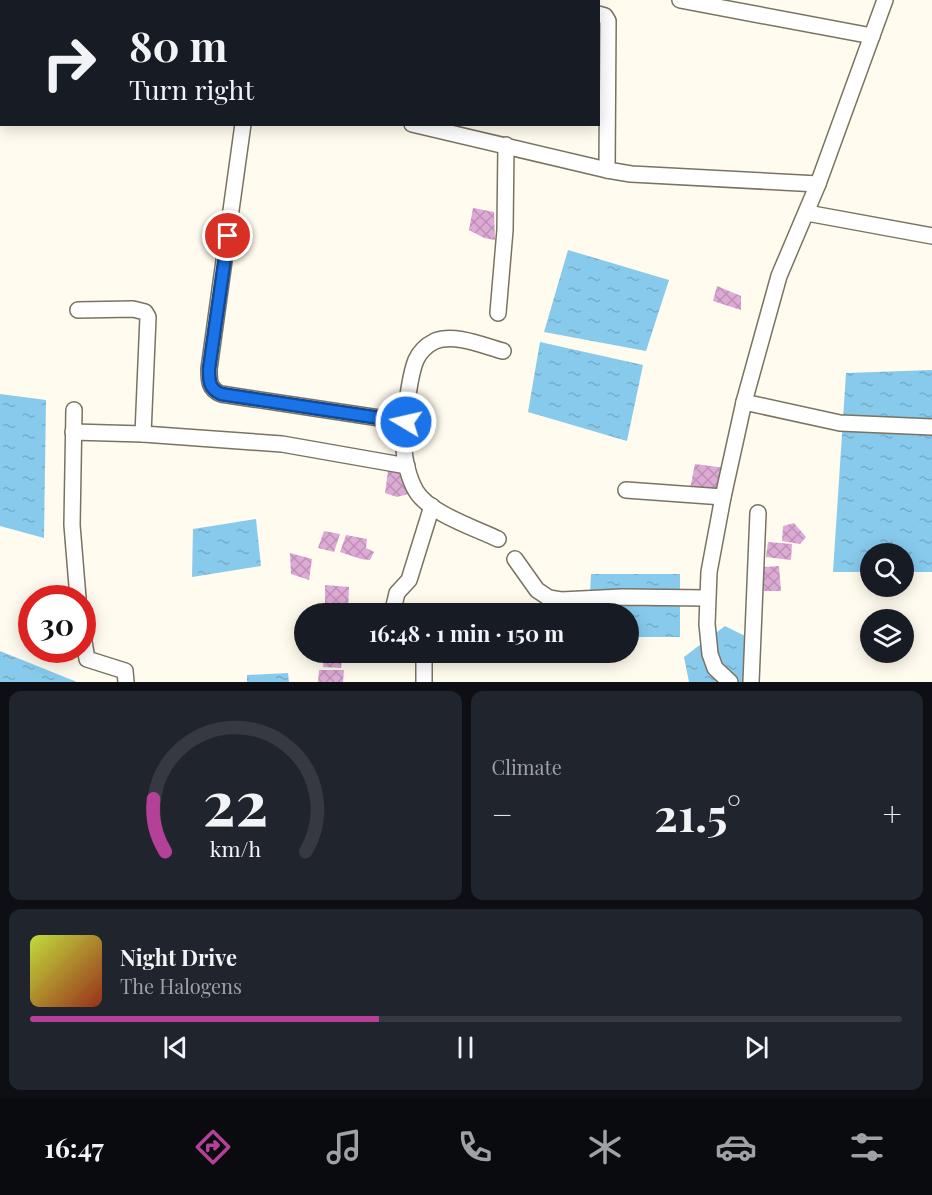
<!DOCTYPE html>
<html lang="en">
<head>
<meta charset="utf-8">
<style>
  :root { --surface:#171b24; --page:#20242c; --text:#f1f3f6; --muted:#9ea1a6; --line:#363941; --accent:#b44098 }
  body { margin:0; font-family:"Playfair Display",serif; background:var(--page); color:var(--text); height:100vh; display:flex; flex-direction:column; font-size:22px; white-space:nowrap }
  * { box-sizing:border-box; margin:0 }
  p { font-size:20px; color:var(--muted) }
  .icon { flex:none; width:33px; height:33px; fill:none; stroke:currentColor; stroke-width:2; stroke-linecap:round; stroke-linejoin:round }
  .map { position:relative; height:682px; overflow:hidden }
  .drawer { display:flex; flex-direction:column; gap:9px; padding:9px; background:#0d0f14; flex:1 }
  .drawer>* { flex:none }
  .guide { position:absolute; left:0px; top:0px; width:600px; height:126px; box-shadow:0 3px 15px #0003; background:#171b24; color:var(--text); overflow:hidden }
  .buttons { position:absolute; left:860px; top:543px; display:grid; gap:12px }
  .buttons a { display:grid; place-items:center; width:54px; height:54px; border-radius:50%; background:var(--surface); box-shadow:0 3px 15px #0003; font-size:30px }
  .speed { position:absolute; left:18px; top:585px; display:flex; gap:12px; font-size:30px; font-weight:700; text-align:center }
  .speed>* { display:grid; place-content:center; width:78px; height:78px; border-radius:50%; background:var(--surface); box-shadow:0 3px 15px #0003; line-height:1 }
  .speed .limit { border:9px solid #d22; background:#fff; color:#111 }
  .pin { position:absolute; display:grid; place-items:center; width:51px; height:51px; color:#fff; margin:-26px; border:3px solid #fff; border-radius:50%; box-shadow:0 2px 6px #0007 }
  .me { position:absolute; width:66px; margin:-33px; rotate:279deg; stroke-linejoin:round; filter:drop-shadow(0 0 4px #0008) }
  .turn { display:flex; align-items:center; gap:21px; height:126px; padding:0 30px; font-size:27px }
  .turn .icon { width:78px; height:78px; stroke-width:2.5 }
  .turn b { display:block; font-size:42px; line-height:51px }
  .big { font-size:45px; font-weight:700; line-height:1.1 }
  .drawer .widget { flex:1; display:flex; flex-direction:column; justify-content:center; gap:9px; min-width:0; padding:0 21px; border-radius:12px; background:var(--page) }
  .drawer .dial { align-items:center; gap:0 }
  .dial svg { height:156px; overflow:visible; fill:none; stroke:var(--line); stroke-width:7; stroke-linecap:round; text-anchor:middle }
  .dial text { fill:var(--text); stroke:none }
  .song { display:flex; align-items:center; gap:18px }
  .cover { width:72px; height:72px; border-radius:9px; background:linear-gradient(135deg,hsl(70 70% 55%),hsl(10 70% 35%)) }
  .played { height:6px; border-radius:3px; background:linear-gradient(90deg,var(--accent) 40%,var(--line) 40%) }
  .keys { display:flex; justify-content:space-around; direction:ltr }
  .heat { display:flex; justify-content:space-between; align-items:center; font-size:33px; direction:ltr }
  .drawer .tiles { flex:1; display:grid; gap:9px; grid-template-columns:1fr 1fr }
  .widget:last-child { grid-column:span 2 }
  .trip { position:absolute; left:294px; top:603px; width:345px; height:60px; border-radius:30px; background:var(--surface); box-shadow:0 3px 15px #0003; font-weight:700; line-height:60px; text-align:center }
  .tab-bar { display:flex; height:96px; justify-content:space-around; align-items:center; background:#090b0e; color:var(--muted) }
  .tab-bar .icon { width:42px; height:42px }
  .tab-bar .on { color:var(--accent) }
  .tab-bar b { font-size:27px; color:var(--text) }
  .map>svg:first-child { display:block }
  .water { fill:url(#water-ripples) }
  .building { fill:url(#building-cross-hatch) }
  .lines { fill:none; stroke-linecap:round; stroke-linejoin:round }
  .minor-casing { stroke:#7a7361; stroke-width:18 }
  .minor { stroke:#fff; stroke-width:15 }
  .route-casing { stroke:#114b97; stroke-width:15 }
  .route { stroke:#1a73e8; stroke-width:10 }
</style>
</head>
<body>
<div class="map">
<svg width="932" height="682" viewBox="0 0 932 682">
  <defs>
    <pattern id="water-ripples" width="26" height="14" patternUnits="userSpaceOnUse" patternTransform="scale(1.5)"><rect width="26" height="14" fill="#87caec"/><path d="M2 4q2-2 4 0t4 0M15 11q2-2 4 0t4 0" fill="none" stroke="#74adca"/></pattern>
    <pattern id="building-cross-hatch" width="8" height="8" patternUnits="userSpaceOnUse" patternTransform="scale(1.5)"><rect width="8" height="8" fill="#dda9d5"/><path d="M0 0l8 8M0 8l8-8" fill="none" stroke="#bd91b6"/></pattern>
  </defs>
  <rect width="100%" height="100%" fill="#fffbee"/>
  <g class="water">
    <polygon points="568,250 669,280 646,351 544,332"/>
    <polygon points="540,342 643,365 627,441 528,412"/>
    <polygon points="932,370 932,572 903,572 903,554 870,554 870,572 833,572 846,373"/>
    <polygon points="0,394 46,400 44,538 0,526"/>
    <polygon points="256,519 261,566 192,577 193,529"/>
    <polygon points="591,574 680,574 680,637 633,637 629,636 628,614 589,614"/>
    <polygon points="725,626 755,641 753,682 689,682 684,657"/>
    <polygon points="0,651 77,682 0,682"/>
    <polygon points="288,673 289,682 247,682 247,675"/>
  </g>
  <g class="building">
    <polygon points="473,208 494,212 495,240 484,238 469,230"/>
    <polygon points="717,286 741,296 741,310 713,301"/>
    <polygon points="695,464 725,468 719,493 690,489"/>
    <polygon points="388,471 404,471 409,480 408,494 397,497 385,493"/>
    <polygon points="794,523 806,537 800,544 782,541 783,526"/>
    <polygon points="324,531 340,534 334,552 318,548"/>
    <polygon points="346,535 367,539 366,548 374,552 370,560 361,559 340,552"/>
    <polygon points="768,542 792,544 791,560 766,557"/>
    <polygon points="290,553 312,559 309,580 291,574"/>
    <polygon points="779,566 781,591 763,591 764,567"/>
    <polygon points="325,585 349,587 348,612 325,605"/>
    <polygon points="324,652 343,652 341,668 323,667"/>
    <polygon points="319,670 344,670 343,682 318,682"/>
  </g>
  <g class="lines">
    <defs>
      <g id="minor">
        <polyline points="559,0 560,2"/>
        <polyline points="680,0 872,36"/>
        <polyline points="52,2 52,0"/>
        <polyline points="598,14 605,16 608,21 607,170"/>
        <path d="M243,124L209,369C209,381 209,389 221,394L406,422"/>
        <polyline points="412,124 607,170 631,174 818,184"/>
        <polyline points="807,213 932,236"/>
        <polyline points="78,310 133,309 145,312 148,317 143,434"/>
        <polyline points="498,313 505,230 506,145"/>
        <polyline points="744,402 840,423 932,427"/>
        <polyline points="74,410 72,525 78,598"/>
        <polyline points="73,432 143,434 282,444 407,466"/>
        <polyline points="626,490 723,497"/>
        <path d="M498,539C475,528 429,513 416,491C409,479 404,460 404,446C403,427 409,377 416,360C420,351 427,345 435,341C455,333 484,346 503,351"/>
        <polyline points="515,559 537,590 549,598 561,600 622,597 707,598"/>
        <polyline points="392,614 397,593 409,580 432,506"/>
        <polyline points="82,630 87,659 125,671 126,682"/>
        <polyline points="424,682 424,652"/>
        <polyline points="730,682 715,668 710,654 707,624 709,572 723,497 744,402 779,276 818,184 885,0"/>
        <polyline points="751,682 758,513"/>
      </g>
    </defs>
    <use href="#minor" class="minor-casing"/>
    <use href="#minor" class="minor"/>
  </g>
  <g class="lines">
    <defs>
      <path id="route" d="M228,236L209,369C209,381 209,389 221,394L406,422"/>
    </defs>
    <use href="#route" class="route-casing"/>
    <use href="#route" class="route"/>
  </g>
</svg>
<div class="buttons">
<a><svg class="icon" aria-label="search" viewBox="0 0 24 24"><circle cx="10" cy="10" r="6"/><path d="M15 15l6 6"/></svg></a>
<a><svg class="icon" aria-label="layers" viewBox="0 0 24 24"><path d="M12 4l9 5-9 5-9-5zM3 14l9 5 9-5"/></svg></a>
</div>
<div class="speed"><div class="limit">30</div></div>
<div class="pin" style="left:228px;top:236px;background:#d93025"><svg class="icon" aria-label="arrive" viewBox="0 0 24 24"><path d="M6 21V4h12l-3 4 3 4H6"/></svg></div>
<svg class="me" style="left:406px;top:422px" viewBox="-20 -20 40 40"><circle r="17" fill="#1a73e8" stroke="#fff" stroke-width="3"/><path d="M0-11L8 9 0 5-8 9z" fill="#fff"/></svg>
<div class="trip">16:48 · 1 min · 150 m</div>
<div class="guide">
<div class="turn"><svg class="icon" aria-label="right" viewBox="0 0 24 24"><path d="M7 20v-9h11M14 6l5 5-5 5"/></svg><div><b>80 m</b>Turn right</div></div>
</div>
</div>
<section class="drawer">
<div class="tiles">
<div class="widget dial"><svg viewBox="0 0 100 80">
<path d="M14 69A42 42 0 1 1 86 69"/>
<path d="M14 69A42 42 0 0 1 8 42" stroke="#b44098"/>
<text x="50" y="56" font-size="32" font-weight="700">22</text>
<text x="50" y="72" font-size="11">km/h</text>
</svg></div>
<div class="widget"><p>Climate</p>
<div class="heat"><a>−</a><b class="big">21.5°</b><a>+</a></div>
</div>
<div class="widget">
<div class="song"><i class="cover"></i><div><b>Night Drive</b><p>The Halogens</p></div></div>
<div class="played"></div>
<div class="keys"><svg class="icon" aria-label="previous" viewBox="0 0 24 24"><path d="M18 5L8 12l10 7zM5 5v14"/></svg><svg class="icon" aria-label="pause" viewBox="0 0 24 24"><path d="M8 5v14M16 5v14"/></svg><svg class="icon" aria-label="next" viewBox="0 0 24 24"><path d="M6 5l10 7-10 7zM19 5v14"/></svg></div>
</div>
</div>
</section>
<nav class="tab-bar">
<b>16:47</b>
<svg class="icon on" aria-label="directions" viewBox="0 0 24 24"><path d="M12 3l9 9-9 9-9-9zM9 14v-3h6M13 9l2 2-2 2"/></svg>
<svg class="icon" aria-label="music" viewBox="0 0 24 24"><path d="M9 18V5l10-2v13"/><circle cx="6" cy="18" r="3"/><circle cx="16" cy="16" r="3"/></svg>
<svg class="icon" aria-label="phone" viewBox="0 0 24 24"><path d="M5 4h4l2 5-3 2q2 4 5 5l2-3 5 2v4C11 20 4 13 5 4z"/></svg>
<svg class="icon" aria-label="climate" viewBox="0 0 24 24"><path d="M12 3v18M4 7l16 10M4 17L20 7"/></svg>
<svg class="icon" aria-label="car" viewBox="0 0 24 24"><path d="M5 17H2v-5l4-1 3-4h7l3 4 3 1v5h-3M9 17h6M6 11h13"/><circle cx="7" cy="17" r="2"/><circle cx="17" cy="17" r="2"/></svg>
<svg class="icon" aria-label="filters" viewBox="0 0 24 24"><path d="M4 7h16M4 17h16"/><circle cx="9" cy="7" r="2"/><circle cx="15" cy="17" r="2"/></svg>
</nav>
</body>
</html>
